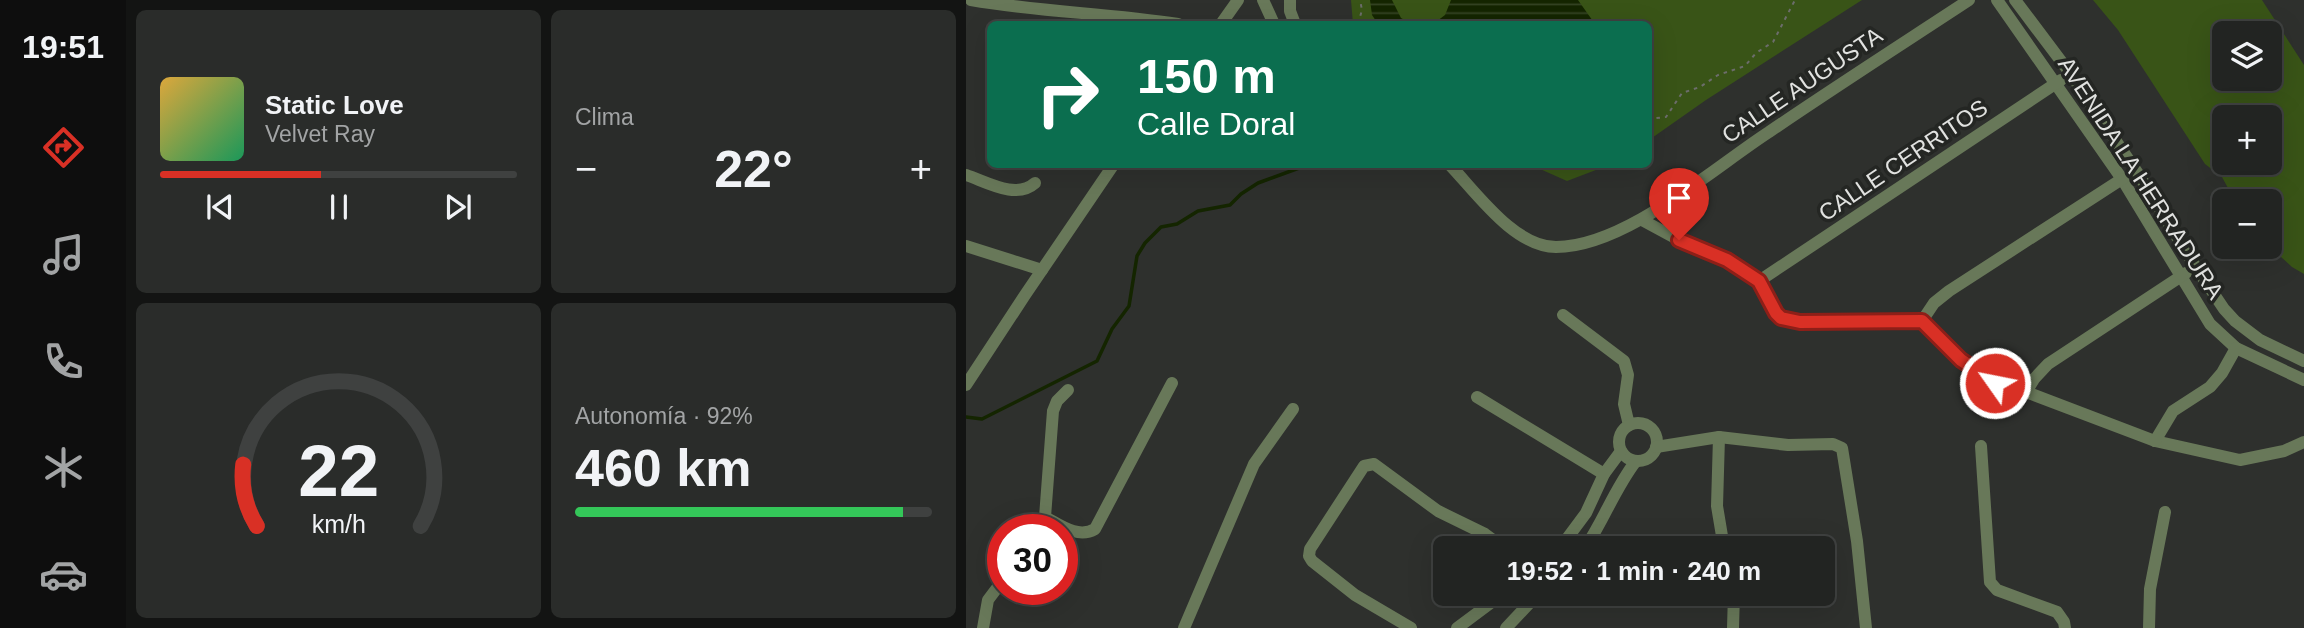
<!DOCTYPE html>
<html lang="es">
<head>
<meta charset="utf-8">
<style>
  :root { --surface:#222422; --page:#2a2c2a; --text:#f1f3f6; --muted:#a2a4a5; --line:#3f4140; --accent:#d93025 }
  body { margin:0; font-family:Arial,sans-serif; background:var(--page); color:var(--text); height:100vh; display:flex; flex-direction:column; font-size:26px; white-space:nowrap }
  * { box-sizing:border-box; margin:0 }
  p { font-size:23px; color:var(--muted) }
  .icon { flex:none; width:38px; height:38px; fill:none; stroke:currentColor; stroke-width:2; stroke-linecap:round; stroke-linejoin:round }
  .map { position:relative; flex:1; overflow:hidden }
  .panel { display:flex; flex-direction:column; gap:10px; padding:10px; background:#131413; width:840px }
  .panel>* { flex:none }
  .top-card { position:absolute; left:21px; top:21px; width:665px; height:147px; border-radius:10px; box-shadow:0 7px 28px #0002,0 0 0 2px var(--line); background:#0b6e4f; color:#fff; overflow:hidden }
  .tools { position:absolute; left:1246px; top:21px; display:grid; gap:14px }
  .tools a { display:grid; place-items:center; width:70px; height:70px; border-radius:10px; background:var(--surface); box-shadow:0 7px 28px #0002,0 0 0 2px var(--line); font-size:35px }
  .speed { position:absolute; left:21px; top:514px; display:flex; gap:14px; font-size:35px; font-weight:700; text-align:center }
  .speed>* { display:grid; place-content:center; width:91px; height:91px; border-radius:50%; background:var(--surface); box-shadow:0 7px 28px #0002,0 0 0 2px var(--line); line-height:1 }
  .speed .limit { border:10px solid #d22; background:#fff; color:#111 }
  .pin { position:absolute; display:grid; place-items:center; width:60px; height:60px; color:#fff; margin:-72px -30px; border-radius:50% 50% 50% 0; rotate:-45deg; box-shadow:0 0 7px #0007 }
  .pin .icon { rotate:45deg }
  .me { position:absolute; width:77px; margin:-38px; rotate:303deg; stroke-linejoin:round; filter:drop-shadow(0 0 5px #0008) }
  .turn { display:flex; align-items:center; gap:24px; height:147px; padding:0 35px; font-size:32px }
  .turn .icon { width:91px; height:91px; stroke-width:2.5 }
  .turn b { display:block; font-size:49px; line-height:60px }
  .big { font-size:52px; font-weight:600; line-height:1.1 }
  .panel .widget { flex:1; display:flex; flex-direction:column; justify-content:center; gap:10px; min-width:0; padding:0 24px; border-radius:10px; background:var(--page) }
  .panel .dial { align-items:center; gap:0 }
  .dial svg { height:182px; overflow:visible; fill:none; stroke:var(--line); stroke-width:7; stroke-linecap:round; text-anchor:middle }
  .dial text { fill:var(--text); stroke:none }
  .song { display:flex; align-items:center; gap:21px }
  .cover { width:84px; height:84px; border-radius:10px; background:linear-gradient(135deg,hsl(40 70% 55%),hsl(150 70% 35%)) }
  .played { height:7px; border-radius:4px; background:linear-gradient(90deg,var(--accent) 45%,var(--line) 45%) }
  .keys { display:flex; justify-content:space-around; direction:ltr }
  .heat { display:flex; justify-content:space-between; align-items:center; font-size:38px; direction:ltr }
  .charge { height:10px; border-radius:5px; background:linear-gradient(90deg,#34c759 92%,var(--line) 0) }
  .panel .tiles { flex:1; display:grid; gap:10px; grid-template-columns:repeat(2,1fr) }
  .trip { position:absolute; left:467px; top:536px; width:402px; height:70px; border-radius:10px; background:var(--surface); box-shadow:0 7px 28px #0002,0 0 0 2px var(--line); font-weight:600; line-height:70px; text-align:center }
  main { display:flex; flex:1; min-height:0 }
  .dock { display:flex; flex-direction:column; width:126px; justify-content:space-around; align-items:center; background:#0e0e0e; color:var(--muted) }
  .dock .icon { width:49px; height:49px }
  .dock .selected { color:var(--accent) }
  .dock b { font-size:32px; color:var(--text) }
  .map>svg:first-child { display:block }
  .grass { fill:#395417; fill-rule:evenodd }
  .water { fill:url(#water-rules) }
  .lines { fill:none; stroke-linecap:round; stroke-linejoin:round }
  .stream { stroke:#142500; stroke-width:3.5 }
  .path { stroke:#6c6d6b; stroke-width:2; stroke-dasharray:3.5 5; stroke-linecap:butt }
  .minor { stroke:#687859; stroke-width:12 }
  .route-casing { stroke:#8d1f18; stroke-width:18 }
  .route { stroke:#d93025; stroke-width:12 }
  .labels { text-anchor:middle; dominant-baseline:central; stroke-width:7; stroke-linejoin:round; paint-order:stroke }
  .street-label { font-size:23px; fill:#e1e2e0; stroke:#242623 }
</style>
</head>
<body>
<main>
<nav class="dock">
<b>19:51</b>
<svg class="icon selected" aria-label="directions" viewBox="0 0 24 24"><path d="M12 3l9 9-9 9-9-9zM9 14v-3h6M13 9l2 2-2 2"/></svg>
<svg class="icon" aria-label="music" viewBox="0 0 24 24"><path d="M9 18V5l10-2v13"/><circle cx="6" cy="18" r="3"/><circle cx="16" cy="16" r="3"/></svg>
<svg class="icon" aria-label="phone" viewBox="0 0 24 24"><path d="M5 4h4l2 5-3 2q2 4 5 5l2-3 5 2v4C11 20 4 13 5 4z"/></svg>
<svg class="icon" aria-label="climate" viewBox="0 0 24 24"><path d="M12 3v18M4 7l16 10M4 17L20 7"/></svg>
<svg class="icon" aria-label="car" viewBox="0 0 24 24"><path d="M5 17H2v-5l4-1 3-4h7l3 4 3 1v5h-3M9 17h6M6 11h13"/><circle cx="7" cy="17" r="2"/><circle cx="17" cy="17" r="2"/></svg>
</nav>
<section class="panel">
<div class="tiles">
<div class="widget">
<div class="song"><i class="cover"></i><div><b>Static Love</b><p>Velvet Ray</p></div></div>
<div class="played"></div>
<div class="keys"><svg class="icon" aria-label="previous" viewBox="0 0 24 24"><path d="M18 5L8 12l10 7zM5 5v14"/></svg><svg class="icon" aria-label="pause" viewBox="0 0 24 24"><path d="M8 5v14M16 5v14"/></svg><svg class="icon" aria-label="next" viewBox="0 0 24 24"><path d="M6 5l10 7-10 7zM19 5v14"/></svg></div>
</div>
<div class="widget"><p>Clima</p>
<div class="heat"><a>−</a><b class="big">22°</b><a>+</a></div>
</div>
<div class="widget dial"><svg viewBox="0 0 100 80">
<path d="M14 69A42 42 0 1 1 86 69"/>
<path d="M14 69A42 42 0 0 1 8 42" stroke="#d93025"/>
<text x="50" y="56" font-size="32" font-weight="700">22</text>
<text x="50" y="72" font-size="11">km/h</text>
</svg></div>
<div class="widget"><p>Autonomía · 92%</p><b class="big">460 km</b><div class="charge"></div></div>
</div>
</section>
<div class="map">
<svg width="1338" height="628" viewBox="0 0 1338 628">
  <defs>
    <pattern id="water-rules" width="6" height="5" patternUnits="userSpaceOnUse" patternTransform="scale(1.75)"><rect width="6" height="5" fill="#142500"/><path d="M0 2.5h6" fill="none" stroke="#364425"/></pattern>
  </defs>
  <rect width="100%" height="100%" fill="#2e302d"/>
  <g class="grass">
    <polygon points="385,0 896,0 740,100 683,140 682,24 387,24"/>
    <path d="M1127,0H1296L1338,65V274L1326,267L1304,247V201H1269L1256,177L1239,164L1152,30ZM1258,33H1304V79H1258ZM1258,117H1304V163H1258Z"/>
    <polygon points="565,165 643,165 601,181"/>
  </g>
  <g class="water">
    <polygon points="404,0 426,0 435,18 446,24 412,24 406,15"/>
    <polygon points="485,0 612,0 629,24 467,24 479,15"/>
  </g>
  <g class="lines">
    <polyline class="stream" points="0,417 16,419 131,361 146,329 163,306 171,256 179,243 195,227 211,224 232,211 264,205 275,194 292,183 344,164"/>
    <g class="path">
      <polyline points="392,24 396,10 394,0"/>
      <polyline points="682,119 700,117 716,93 734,87 752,75 779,66 790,53 807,42 829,0"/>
    </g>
    <g class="minor">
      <path d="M5,0C73,12 143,13 212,24"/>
      <polyline points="297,0 308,24"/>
      <polyline points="324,0 324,11 329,24"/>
      <polyline points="1031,0 1156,179 1244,324 1270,348 1338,380"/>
      <polyline points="1049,0 1104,73 1173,175 1229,266 1258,309 1269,321 1294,340 1338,361"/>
      <polyline points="255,24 272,0"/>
      <path d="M483,164C510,192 548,247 590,247C659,247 746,169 803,132C869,87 936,44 1003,0"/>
      <path d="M0,175C21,182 50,200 69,183"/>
      <polyline points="676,220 713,240 761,260 793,281 810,313 824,321 956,321 995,360 1029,383 1060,392 1189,441 1274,460 1318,451 1338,442"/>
      <polyline points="0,246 76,270"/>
      <polyline points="793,281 1095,80"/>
      <polyline points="597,315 658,361 662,375 658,404 663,425"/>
      <polyline points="956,321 968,303 983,291 1156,179"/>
      <polyline points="0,385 59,295 148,164"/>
      <polyline points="1060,392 1068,379 1082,364 1220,273"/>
      <polyline points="511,397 638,474"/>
      <circle cx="672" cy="442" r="19"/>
      <polyline points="753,437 751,506 758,548"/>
      <polyline points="1189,441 1207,411 1244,387 1256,373 1270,348"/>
      <polyline points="1015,446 1024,582 1031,590 1091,612 1098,622 1099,628"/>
      <polyline points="690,447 753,437 822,445 867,444 876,448 891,541 900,628"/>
      <path d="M79,517C94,525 112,539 129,529L206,383"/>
      <polyline points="75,530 79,517 87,411 91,401 102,390"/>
      <polyline points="594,548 620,513 638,474 655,451"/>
      <path d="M619,548C638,520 649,488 670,461"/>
      <polyline points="17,628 22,600 37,580"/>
      <polyline points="218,628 288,464 327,409"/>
      <polyline points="445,628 389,595 346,561 343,556 344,549 398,466 408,464 472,511 519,534 538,548"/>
      <polyline points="491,628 538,593"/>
      <polyline points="540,628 573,593"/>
      <polyline points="767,628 768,593"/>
      <polyline points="1183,628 1184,589 1199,512"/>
    </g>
  </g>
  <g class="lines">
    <defs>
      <polyline id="route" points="713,240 761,260 793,281 810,313 815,318 834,322 956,321 995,360 1029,383"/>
    </defs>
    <use href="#route" class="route-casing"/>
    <use href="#route" class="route"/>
  </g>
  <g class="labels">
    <g class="street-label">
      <text transform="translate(836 85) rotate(-34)">CALLE AUGUSTA</text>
      <text transform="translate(937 160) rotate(-34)">CALLE CERRITOS</text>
      <text transform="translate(1175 178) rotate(57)">AVENIDA LA HERRADURA</text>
    </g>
  </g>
</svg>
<div class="tools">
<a><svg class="icon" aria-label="layers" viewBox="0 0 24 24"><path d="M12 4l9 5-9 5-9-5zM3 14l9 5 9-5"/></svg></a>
<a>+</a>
<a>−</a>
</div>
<div class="speed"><div class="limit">30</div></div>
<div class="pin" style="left:713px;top:240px;background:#d93025"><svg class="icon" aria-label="arrive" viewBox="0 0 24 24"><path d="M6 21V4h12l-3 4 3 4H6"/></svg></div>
<svg class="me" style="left:1029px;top:383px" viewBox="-20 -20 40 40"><circle r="17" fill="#d93025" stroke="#fff" stroke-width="3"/><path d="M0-11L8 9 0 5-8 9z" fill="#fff"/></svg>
<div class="trip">19:52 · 1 min · 240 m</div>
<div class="top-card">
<div class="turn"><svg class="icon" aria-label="right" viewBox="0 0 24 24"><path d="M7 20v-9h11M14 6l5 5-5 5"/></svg><div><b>150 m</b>Calle Doral</div></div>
</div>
</div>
</main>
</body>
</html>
